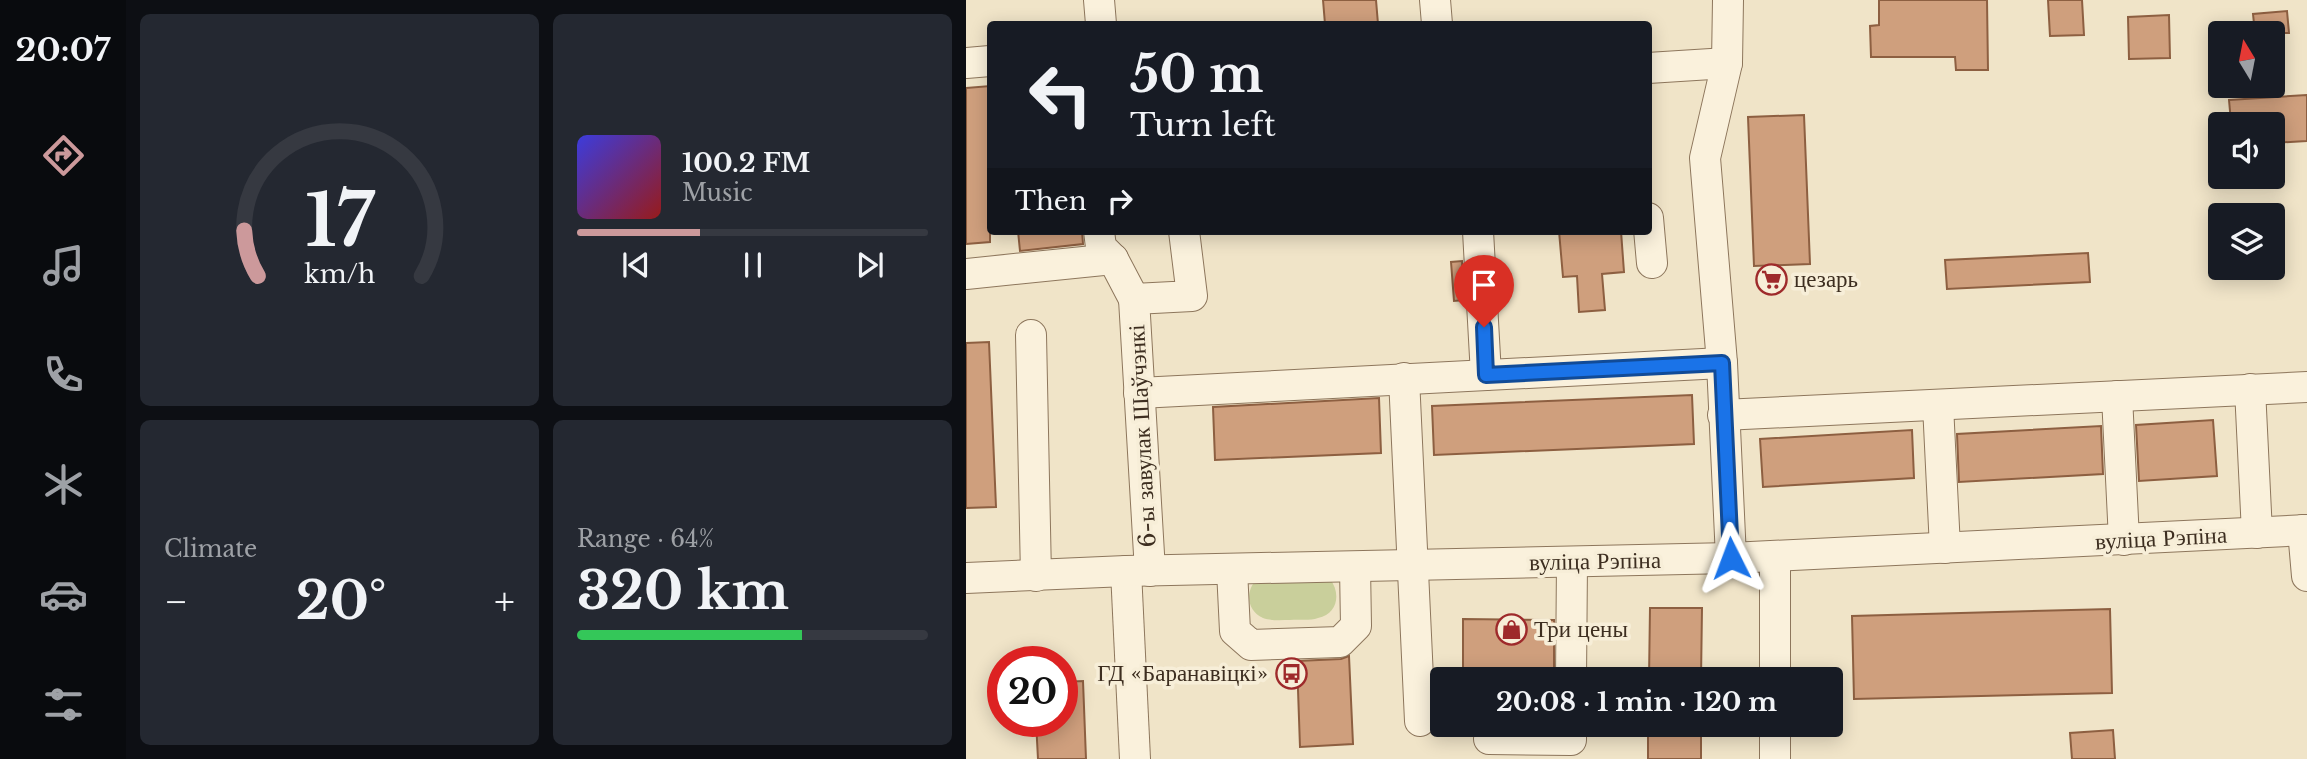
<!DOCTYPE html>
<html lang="en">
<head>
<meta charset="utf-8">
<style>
  :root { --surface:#171b24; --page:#242831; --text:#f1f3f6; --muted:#9ea1a6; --line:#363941; --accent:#cc999b }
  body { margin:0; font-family:"Libre Baskerville",serif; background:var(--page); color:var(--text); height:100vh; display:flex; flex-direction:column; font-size:26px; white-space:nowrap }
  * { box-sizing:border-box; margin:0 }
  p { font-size:23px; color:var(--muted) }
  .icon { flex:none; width:38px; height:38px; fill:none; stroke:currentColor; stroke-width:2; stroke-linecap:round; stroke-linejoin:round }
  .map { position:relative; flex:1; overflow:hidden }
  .sheet { display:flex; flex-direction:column; gap:14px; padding:14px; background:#0d0f14; width:840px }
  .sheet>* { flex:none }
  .top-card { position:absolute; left:21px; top:21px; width:665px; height:214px; border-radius:7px; box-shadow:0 4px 18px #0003; background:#171b24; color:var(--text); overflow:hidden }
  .needle { width:46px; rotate:350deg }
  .controls { position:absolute; left:1242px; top:21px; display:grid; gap:14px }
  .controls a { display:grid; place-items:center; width:77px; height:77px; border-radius:7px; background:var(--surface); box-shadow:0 4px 18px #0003; font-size:35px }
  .speed { position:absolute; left:21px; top:646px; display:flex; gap:14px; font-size:35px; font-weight:700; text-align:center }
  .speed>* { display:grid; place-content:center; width:91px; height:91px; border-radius:50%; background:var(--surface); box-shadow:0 4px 18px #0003; line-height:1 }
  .speed .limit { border:10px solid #d22; background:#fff; color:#111 }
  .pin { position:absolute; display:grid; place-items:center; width:60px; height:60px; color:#fff; margin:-72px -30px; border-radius:50% 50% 50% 0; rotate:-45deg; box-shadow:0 0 7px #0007 }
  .pin .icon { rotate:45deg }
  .me { position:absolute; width:77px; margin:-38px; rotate:357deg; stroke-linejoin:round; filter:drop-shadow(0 0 5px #0008) }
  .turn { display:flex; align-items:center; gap:24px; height:147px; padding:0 28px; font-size:32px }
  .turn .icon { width:91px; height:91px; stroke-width:2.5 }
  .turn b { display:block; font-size:49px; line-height:60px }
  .then { display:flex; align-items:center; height:66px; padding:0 28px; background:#0003; gap:14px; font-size:26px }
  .big { font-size:52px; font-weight:700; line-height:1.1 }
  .sheet .widget { flex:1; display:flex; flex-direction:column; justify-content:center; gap:10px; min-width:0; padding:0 24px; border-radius:10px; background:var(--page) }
  .sheet .dial { align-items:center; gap:0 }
  .dial svg { height:182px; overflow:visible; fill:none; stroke:var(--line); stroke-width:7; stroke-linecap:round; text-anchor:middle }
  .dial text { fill:var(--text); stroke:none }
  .song { display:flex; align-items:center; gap:21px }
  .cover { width:84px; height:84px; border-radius:10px; background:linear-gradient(135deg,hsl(240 70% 55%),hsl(0 70% 35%)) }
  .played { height:7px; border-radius:4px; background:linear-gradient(90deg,var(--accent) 35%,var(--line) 35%) }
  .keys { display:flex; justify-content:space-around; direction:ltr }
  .heat { display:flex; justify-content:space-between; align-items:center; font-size:38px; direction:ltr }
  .charge { height:10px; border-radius:5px; background:linear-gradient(90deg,#34c759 64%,var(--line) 0) }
  .sheet .tiles { flex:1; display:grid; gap:14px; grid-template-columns:repeat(2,1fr) }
  .trip { position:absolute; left:464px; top:667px; width:413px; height:70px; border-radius:7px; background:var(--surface); box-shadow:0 4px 18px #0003; font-weight:700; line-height:70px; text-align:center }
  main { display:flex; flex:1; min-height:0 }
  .tabs { display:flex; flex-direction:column; width:126px; justify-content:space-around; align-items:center; background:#090b0e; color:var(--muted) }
  .tabs .icon { width:49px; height:49px }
  .tabs .active { color:var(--accent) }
  .tabs b { font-size:32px; color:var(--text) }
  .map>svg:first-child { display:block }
  .green { fill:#c9cf9b }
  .building { fill:#cf9f7d; stroke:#8d5f41; stroke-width:2 }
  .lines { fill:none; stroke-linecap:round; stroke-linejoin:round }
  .minor-casing { stroke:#8d765c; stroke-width:32 }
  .minor { stroke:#faf1dc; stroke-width:30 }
  .route-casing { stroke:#114b97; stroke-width:18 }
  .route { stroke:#1a73e8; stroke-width:12 }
  .labels { text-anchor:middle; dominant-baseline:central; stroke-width:7; stroke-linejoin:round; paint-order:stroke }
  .poi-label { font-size:23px; fill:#3d2e20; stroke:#f7eed8; text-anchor:start }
  .street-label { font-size:23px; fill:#3d2e20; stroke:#f7eed8 }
</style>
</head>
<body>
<main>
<nav class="tabs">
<b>20:07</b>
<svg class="icon active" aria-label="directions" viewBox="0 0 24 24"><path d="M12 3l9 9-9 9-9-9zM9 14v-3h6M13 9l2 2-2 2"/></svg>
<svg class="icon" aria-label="music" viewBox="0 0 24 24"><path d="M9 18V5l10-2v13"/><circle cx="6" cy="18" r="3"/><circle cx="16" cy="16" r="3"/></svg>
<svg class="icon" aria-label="phone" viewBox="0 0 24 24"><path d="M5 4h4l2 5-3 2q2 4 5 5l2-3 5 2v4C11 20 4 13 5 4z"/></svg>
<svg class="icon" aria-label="climate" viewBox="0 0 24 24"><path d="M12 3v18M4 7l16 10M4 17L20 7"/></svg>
<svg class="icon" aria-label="car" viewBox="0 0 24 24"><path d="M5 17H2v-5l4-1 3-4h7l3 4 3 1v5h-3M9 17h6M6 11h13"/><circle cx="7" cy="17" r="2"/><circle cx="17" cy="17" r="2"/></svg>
<svg class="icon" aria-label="filters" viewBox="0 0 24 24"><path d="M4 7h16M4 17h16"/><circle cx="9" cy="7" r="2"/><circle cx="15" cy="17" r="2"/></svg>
</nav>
<section class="sheet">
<div class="tiles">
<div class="widget dial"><svg viewBox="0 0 100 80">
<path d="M14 69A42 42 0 1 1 86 69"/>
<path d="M14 69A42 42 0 0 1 8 49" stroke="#cc999b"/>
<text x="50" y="56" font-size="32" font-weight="700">17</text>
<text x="50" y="72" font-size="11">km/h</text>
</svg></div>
<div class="widget">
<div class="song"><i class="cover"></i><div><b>100.2 FM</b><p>Music</p></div></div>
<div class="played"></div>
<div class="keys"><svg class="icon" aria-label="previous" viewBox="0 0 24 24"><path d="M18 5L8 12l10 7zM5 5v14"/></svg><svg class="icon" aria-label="pause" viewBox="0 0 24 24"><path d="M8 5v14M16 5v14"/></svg><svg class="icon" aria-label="next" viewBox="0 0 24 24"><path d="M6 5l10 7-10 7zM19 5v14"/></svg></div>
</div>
<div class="widget"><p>Climate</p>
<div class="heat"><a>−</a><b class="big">20°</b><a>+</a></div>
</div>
<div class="widget"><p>Range · 64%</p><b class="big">320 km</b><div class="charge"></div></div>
</div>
</section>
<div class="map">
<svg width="1341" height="759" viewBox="0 0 1341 759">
  <rect width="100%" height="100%" fill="#f0e4c8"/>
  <path class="green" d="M364,579C375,593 372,614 352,618C344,621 333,619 324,620C315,620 305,621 297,618C281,611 279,592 290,580Z"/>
  <g class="building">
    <polygon points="357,0 410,0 412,24 359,24"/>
    <polygon points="913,0 1021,0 1022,70 990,70 989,57 905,57 904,26 913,25"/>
    <polygon points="1082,0 1116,0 1118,35 1084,36"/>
    <polygon points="1321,11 1323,33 1289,33 1287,14"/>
    <polygon points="1203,15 1204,58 1163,59 1162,17"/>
    <polygon points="24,86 24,242 0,244 0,88"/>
    <polygon points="1341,95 1341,141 1307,143 1307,118 1265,122 1263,100"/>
    <polygon points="838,115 844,264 788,266 782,117"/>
    <polygon points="52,231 116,231 117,244 54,251"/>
    <polygon points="593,231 655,231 658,272 636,274 639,310 613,312 611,276 597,277"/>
    <polygon points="1122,253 1124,282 981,289 979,260"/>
    <polygon points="496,261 498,300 488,301 485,262"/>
    <polygon points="23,342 30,507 0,508 0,343"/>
    <polygon points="726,395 728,444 468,455 466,406"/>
    <polygon points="413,398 415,453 249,460 247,407"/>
    <polygon points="1247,420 1251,476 1173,481 1170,425"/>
    <polygon points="1135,426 1137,474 993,482 991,434"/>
    <polygon points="946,430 948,478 797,487 794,439"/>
    <polygon points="684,608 736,608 735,679 683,679"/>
    <polygon points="1144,609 1146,693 888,699 886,616"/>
    <polygon points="497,619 588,620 588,679 497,679"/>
    <polygon points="383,656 387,744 334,747 331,661 375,659"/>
    <polygon points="117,681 120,759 72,759 70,721 96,721 96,682"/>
    <rect x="682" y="724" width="53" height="35"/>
    <polygon points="1147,730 1149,759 1106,759 1104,733"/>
  </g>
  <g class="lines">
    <defs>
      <g id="minor">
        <polyline points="133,0 135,24"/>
        <polyline points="469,0 471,24"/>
        <polyline points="762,0 761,63 739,158 756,363 765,558"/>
        <polyline points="0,63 24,61"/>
        <polyline points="682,68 761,63"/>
        <polyline points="682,218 686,263"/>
        <polyline points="133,231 135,247 147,259 168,299"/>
        <polyline points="512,231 520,375"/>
        <polyline points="0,274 147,259"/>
        <polyline points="65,335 70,576"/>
        <polyline points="438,378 454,721"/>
        <polyline points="1284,389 1291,533"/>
        <polyline points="173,393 756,363"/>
        <polyline points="1151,396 1158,540"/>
        <polyline points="972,405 979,548"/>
        <polyline points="757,415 1341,387"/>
        <polyline points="1337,530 1341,576"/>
        <polyline points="809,556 809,679"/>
        <polyline points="266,570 269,631 285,645 374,642 390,626 389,567"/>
        <polyline points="160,571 169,759"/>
        <polyline points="184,571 168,299 226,296 218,231"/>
        <polyline points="0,578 160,571 765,558 1341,530"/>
        <polyline points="605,679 606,562"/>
        <polyline points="809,724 809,759"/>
        <polyline points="523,739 605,740 605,724"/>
      </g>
    </defs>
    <use href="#minor" class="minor-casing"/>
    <use href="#minor" class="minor"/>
  </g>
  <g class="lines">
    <defs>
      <polyline id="route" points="518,327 520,375 756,363 765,558"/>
    </defs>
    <use href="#route" class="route-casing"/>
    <use href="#route" class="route"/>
  </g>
  <defs>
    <symbol id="supermarket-ring" viewBox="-11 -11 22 22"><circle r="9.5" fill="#f7eed8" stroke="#9e2a2b" stroke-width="1.5"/><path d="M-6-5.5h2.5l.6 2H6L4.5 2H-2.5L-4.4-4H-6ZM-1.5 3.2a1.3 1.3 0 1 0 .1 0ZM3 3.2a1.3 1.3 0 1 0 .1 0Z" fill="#9e2a2b"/></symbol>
    <symbol id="shop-ring" viewBox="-11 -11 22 22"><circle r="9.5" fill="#f7eed8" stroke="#9e2a2b" stroke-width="1.5"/><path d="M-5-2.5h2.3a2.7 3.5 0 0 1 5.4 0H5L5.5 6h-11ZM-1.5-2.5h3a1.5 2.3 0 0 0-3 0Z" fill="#9e2a2b"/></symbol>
    <symbol id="bus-ring" viewBox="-11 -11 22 22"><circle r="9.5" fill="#f7eed8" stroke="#9e2a2b" stroke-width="1.5"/><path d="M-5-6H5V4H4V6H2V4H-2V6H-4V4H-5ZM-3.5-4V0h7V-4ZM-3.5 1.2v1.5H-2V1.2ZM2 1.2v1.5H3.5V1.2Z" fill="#9e2a2b"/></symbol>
  </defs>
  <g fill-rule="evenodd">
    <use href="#supermarket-ring" x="788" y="262" width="35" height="35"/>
    <use href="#shop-ring" x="528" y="612" width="35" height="35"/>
    <use href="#bus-ring" x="308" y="656" width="35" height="35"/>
  </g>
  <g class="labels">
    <g class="poi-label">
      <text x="828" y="279">цезарь</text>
      <text x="568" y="629">Три цены</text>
      <text x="302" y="673" text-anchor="end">ГД «Баранавіцкі»</text>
    </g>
    <g class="street-label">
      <text transform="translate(176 436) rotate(-93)">6-ы завулак Шаўчэнкі</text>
      <text transform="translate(1195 538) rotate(-3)">вуліца Рэпіна</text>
      <text transform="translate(629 561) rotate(-1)">вуліца Рэпіна</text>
    </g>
  </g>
</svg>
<div class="controls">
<a><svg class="needle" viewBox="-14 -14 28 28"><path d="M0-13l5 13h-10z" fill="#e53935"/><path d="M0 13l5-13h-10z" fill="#9ea1a6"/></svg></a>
<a><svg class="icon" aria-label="sound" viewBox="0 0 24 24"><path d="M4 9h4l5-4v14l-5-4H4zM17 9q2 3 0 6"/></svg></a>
<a><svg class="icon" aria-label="layers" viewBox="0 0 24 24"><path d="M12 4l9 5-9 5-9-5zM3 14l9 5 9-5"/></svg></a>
</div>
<div class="speed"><div class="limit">20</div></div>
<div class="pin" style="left:518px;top:327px;background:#d93025"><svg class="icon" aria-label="arrive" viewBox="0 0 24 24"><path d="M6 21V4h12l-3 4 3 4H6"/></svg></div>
<svg class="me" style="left:765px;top:558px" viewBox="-20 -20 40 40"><path d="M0-17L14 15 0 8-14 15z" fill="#1a73e8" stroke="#fff" stroke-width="4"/></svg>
<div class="trip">20:08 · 1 min · 120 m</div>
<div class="top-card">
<div class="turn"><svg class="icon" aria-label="left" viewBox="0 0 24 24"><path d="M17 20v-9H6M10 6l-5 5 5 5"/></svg><div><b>50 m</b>Turn left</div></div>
<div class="then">Then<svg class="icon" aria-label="right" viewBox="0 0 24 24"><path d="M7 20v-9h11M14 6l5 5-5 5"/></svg></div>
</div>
</div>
</main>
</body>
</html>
